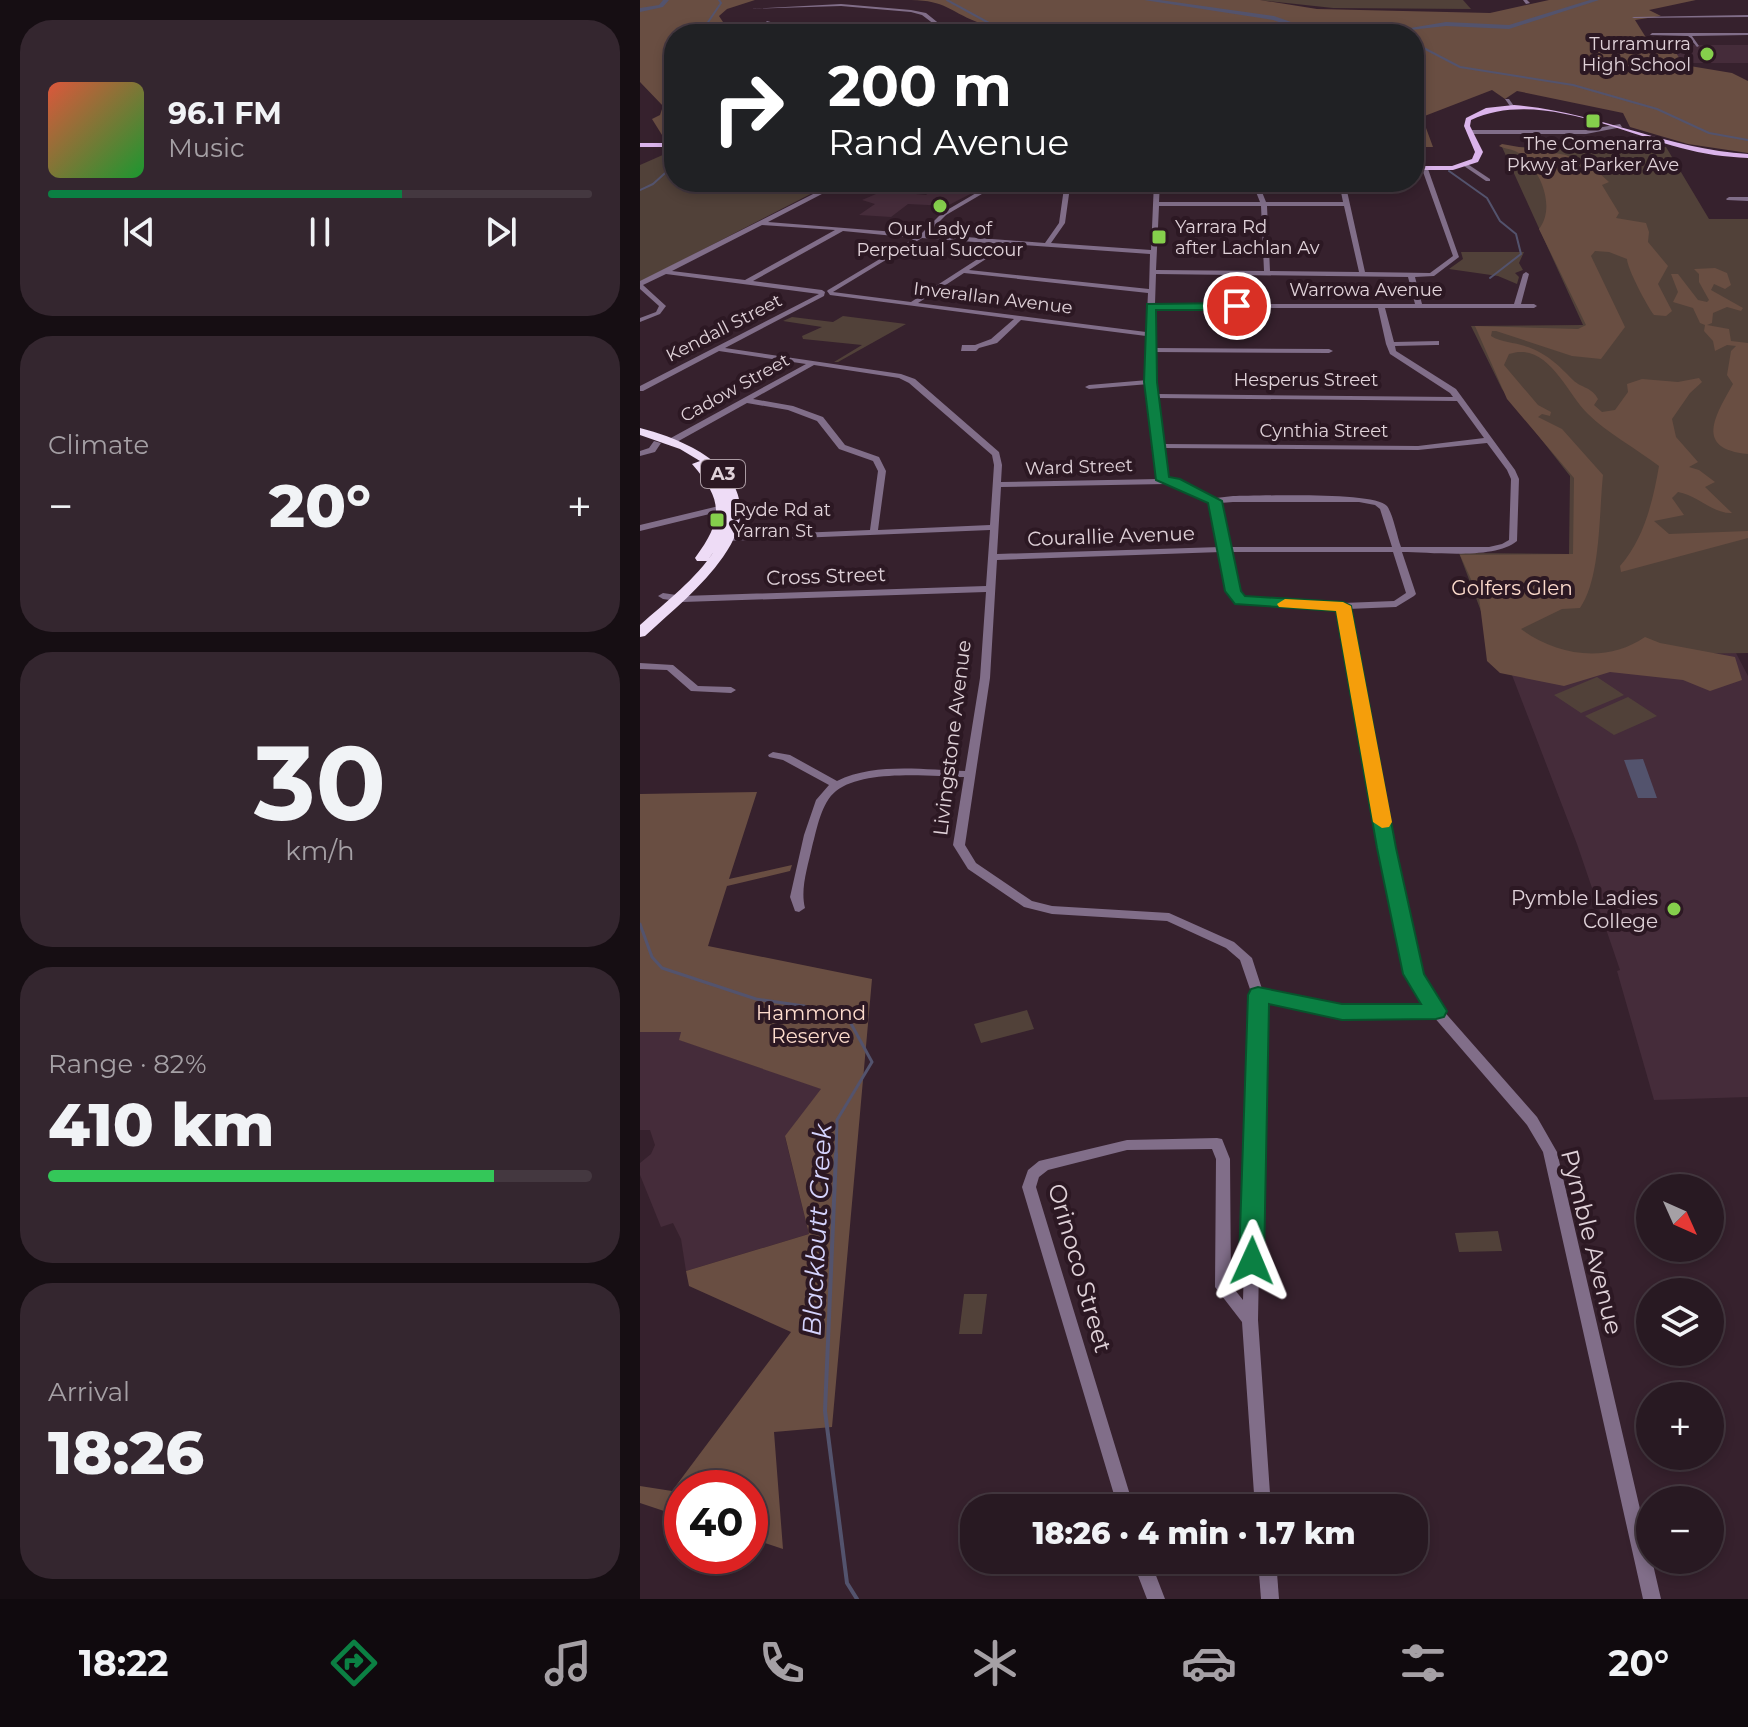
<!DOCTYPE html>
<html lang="en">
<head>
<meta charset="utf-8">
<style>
  :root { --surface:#281922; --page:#34262f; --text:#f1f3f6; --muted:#a5a0a5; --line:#443840; --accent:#0b8043 }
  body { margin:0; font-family:Montserrat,sans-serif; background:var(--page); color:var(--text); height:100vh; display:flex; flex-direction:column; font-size:30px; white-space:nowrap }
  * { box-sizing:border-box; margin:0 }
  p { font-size:26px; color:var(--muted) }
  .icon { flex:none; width:44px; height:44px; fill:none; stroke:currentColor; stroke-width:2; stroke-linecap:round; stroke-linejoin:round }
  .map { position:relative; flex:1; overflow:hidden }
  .drawer { display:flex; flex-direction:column; gap:20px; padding:20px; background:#160e13; width:640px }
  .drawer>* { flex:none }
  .banner { position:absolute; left:24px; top:24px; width:760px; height:168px; border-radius:32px; box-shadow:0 4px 12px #0003,0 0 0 2px var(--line); background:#202124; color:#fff; overflow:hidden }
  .needle { width:52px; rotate:135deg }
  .tools { position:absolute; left:996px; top:1174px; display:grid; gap:16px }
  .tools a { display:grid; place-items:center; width:88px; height:88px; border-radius:50%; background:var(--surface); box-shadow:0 4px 12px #0003,0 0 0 2px var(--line); font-size:40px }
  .speed { position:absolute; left:24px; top:1470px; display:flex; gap:16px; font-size:40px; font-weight:700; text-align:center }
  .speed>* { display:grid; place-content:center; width:104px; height:104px; border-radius:50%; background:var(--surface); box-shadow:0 4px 12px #0003,0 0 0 2px var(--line); line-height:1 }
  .speed .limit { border:12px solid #d22; background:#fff; color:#111 }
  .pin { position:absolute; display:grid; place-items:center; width:68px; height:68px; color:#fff; margin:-34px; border:4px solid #fff; border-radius:50%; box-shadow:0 2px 8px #0007 }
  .me { position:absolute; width:88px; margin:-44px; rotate:1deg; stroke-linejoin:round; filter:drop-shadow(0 0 6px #0008) }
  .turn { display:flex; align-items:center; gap:28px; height:168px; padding:0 32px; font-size:36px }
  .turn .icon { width:104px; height:104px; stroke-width:2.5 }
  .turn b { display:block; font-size:56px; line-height:68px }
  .big { font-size:60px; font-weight:800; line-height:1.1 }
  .drawer .card { flex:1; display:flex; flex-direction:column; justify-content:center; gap:12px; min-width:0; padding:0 28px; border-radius:32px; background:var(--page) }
  .drawer .dial { align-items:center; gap:0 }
  .dial b { font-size:104px; line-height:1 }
  .song { display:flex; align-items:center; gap:24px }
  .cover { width:96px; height:96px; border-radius:12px; background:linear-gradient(135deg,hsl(10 70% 55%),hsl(130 70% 35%)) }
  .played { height:8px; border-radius:4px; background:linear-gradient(90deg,var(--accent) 65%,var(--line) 65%) }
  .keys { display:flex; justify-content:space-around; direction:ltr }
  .heat { display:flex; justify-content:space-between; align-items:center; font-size:44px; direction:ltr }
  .charge { height:12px; border-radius:6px; background:linear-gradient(90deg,#34c759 82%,var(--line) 0) }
  .trip { position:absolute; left:320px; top:1494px; width:468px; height:80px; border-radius:32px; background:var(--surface); box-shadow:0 4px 12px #0003,0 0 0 2px var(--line); font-weight:800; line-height:80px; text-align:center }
  .tabs { display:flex; height:128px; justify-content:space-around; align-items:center; background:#100a0e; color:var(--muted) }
  .tabs .icon { width:56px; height:56px }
  .tabs .selected { color:var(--accent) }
  .tabs b { font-size:36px; color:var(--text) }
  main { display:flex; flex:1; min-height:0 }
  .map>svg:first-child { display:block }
  .built { fill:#452c3a }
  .green { fill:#514139 }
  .forest { fill:#694e42 }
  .water { fill:#53536d }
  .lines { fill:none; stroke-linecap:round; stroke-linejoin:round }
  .stream-far2 { stroke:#53536d; stroke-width:2 }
  .stream-far1 { stroke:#53536d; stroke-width:3 }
  .stream { stroke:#53536d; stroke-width:4 }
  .river { fill:#53536d; fill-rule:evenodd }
  .minor { fill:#816e89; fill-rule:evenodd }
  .major { fill:#dbb4eb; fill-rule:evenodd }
  .highway { fill:#eedcf6; fill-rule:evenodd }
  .route { fill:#0b8043; stroke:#07532c; stroke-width:2 }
  .slow { fill:#f59e0b }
  .poi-dot { fill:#85cf4c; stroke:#2c1823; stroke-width:3 }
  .labels { text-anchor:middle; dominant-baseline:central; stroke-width:8; stroke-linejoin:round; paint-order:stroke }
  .far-poi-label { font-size:18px; fill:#e0d2d9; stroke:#2c1823 }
  .far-street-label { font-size:18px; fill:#e0d2d9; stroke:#2c1823 }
  .shield { fill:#2c1823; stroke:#aa9aa2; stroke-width:2 }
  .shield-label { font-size:18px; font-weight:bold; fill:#e0d2d9 }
  .street-label { font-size:20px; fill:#e0d2d9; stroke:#2c1823 }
  .park-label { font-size:20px; fill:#fedccd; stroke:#2c1823 }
  .poi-label { font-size:20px; fill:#e0d2d9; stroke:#2c1823; text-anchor:end }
  .near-street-label { font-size:24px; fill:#e0d2d9; stroke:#2c1823 }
  .near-water-label { font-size:26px; font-style:italic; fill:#d5d4fe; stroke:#2c1823 }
</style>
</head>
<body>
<main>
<section class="drawer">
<div class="card">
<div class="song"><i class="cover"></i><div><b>96.1 FM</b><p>Music</p></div></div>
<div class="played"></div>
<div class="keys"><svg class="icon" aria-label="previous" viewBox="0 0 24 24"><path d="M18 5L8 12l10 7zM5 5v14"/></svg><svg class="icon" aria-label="pause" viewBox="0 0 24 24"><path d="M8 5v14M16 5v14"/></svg><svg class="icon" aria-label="next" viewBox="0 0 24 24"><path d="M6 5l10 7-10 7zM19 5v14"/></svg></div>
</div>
<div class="card"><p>Climate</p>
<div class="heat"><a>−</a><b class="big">20°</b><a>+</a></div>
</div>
<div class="card dial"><b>30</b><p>km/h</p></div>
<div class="card"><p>Range · 82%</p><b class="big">410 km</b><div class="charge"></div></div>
<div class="card"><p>Arrival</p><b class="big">18:26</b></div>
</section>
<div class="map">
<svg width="1108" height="1599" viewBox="0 0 1108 1599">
  <rect width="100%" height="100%" fill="#36212d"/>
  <g class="built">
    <polygon points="1018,45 1108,45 1108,63 1032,63"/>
    <polygon points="243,191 286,195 290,192 334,192 307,206 268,204 251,217 219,215 235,204 222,200"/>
    <polygon points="1096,653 1108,676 1108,1097 1014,1100 977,971 980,970 937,844 865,657"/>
    <polygon points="0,1032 41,1032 40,1040 182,1089 145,1137 169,1234 46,1271 41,1239 33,1223 21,1227 0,1175 0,1163 11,1154 15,1145 10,1130 0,1130"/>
  </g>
  <g class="green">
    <polygon points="617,0 823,0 831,9 693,8"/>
    <polygon points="862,147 1026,147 1069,219 1108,219 1108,653 923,656 850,635 819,553 929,554 930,476 862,389 831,326 943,325"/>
    <polygon points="34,150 34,182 194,182 0,282 0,165"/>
    <polygon points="821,252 884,252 879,263 883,270 875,273 879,277 877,284 858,276 809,269 823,259"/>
    <polygon points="203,316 266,324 198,362 194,362 222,345 163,339 162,336 182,327 143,321 152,317 193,322"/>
    <polygon points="957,677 984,695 941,713 914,695"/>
    <polygon points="988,697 1017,716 974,735 945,716"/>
    <polygon points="387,1010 394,1029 341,1043 334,1024"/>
    <polygon points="858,1231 862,1251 819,1252 815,1233"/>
    <polygon points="324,1294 347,1294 342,1334 319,1334"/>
  </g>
  <g class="forest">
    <polygon points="0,0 115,0 87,9 79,16 91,34 34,34 34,133 22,135 12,119 20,115 23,106 0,82"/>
    <path d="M271,0H620L677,9L850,13L909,0H1056L1009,10L1021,16L995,20L1010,44L1034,50L1044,65L1092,73L1108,81V153L1048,144L990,127L983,113L877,91L865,99L852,90L782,117L793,147H774V34H547L524,26L474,24L475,26L450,32L466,34H355L339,28L337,22C307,10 307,1 271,0Z"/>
    <path d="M862,144L926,155L934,159L938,168L958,172L969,182L962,185L979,213L976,218L1006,223L1009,232L1008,242L1028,266L1018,284L1032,311L1026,316L1014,315C1007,306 987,268 987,259L969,252L955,251L951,256L985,327L961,359L932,356L856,331H852L851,336C862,343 875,342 888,347C909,355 918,365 933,380C941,388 952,387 958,399L954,405L962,412L975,410L988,392L987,384L1002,379L1038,382L1059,378L1062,382L1050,393L1032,419L1036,437L1058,462L1049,467L1059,470L1075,482L1065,487L1092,513C1073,514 1057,495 1038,492L1032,498L1044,515L1014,521L1029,534L1108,531V538L981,572L980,566C1004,539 1013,501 1019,466C997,449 967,433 948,414C926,393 908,341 869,354L864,365L898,405L911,412L910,416L902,414L898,417L922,429L963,475C959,512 961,578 940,608L922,609L881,629C916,655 966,664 1005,637L1020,643L1095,657L1102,680L1070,691L1043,680L970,672L924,686L860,673L847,661L839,597L820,555L933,554L934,478L867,399L835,326L938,329L946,325L899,229C917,206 899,166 877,152C872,149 865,149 859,146Z"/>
    <path d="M1075,268L1087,273L1091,285L1085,289L1074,284L1071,290L1103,308L1101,311L1087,307L1073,313L1072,323L1067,325L1089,329L1091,341L1108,343V454C1054,449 1075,416 1093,384L1087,375L1091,351L1096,346L1087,345L1075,351L1073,341L1064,331L1065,325L1060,323L1053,308L1033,302L1038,292L1031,274H1038L1058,300L1067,302L1069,300L1059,282V274L1054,269Z"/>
    <polygon points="117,792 89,879 152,865 150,871 87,886 68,946 232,979 192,1427 134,1432 143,1549 110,1538 110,1488 42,1488 42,1517 0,1503 0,1486 32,1491 151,1332 49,1286 46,1271 169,1234 145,1136 181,1089 39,1040 41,1032 0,1032 0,794"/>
  </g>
  <polygon class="water" points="1003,759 1017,798 998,798 984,760"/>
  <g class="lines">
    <g class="stream-far2">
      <polyline points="307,0 369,34"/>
      <polyline points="747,32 753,34"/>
      <polyline points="60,34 81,3 79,0"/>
      <polyline points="679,34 682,32"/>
      <polyline points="774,43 820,67 933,85 1017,109 1069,133 1108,140"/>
      <polyline points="809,171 847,198 860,221 876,234 881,254 850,278"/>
      <polyline points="0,190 13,184 34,165"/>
    </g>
    <polyline class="stream-far1" points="0,924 12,957 22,968 116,999 164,1006 209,1020 232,1062 197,1120 196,1156"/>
    <polyline class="stream" points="196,1154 185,1411 207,1583 217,1599"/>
    <g class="river">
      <polygon points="23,0 29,0 23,7 0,12 0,8 19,5"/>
      <polygon points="504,0 520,0 634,16 668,28 699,34 667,32 633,20"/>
      <polygon points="950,0 959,0 869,29 806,26 734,34 806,22 869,25"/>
    </g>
    <g class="minor">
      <polygon points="883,0 887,0 890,3 886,4"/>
      <polygon points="201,4 271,10 286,13 312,34 307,34 282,15 271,12 201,6 110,9"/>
      <polygon points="1108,15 1108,17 992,18 994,17"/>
      <path d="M127,21L159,30L198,23H225L237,27L246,34C234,32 245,35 235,29C228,25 218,25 210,25C188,25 167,34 146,34L154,31L125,23Z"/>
      <polygon points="495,32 499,34 493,34"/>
      <polygon points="1012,33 1108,33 1108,35 1052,36 1059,46 1057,47 1048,36 1010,35"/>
      <polygon points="865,99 869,99 876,109 872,109"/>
      <polygon points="980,124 982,127 946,134 830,134 827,132 830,130 946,130"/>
      <polygon points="826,163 850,179 850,181 846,181 824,166"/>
      <path d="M785,167L788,169L819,257L794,276L775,277L782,304H874L883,274L886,272L889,274L881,304H894L897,306L894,308H745L754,342L799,341V345H796L755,346L756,351L816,389L875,470L879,479L877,541C855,560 792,552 762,552L776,594L774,596L756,607L708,609L752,848L780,974L801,1008L897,1117L917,1152L1010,1552V1560H1012L1021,1599H1003L903,1152L887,1125L793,1016L702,1017L624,1001L618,1320L631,1508H615L602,1322L575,1287L576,1159L572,1149L487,1150L408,1170L399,1177L396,1187L494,1508H478L382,1187L388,1170L399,1161L487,1140L577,1138L582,1139L590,1159L591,1285L603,1300L612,995L600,960L586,948L527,921L412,914L384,907L328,869L313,845L324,777C291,776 223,769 196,791C181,803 177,829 172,847C168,866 160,889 165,908L159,912L155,911L150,897L164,835L176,800L189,785L143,760L129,757L128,755L133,752L150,755L197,781C235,762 285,770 325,771L340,678L346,592L43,602L23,599L18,596L23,593L43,596L346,586L350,530L85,541L84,539L88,536L230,530L238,471L233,461L199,449L177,421L148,410L107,403L35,443H29V439L166,364L79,351L3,391H0V386L179,294L26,274L3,285L26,306L20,314L0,322V318L16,312L19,306L0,289V281L197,182H205L128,222L281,234L302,213L343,189L349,182H355L347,191L306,215L287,234L405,243L419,223L424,188L397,182H409L430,187L425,223L411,243L511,250L514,182H520L519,202H620L612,182H618L626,202H703L699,182H705L725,272L790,273L813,256L782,169ZM519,206H621L624,271L516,270ZM627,206H704L719,272L630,271ZM122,225L195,230L105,280L32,271ZM203,231L275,238L188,290L187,291L190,295L374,319L351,339L335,345H322L321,351H336L339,348L357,343L381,320L506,336L505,350L508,380L449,385L445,387L449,389L509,384L519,479L361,482L362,465L359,452L275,379L261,374L85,348L184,296L185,292L182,290L113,281ZM282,238L361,244L271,302L193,292ZM369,244L510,254L509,289L329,270ZM324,273L508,293L506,332L278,303ZM516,274L768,277L775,304H515ZM514,308H738L746,344L750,354L810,393L813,397L518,394L513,352L689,353L693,351L689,349L513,348ZM174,365L259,378L269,383L352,455L354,465L350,525L238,530L246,471L239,457L205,445L183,417L153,406L113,399ZM518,398L817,401L844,438L778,446L523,444ZM847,443L867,470L871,479L869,540L862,544L849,547H761C757,536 753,514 747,506C735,491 617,496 593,496L576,498L527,479L524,448L778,450ZM526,484L571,502L580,547L357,554L361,487ZM593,502H719L735,505L740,509L752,547H589L580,503ZM581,552L588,591L598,603L699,609L740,848L768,974L787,1007H702L623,992L612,958L594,942L529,913L412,906L392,901L336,863L325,845L350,678L357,560ZM590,552H753L766,593L754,601L703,603L604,598L598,591Z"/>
      <polygon points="1089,197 1108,197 1108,201 1087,200 1086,199"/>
      <polygon points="14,441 21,443 15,452 0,456 0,451 9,448"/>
      <polygon points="83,505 87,508 86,510 0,531 0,525"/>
      <polygon points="0,663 33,665 58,686 91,687 96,690 91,693 51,691 27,670 0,669"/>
      <polygon points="492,1560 510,1560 525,1599 507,1599"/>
      <polygon points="618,1560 636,1560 639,1599 621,1599"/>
    </g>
    <g class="major">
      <path d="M874,105C954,111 1027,149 1108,154V158C1085,157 1063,154 1041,148C977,131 896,90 831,120L830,126L843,152L838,162L813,170H774V166H812L832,159L835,152L824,126L826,118L846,108Z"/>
      <rect x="0" y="143" width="34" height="4"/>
    </g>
    <path class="highway" d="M0,428C63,444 134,485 83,557C62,587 32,611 5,636L0,637V625C26,602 56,579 75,550L67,561H57L55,558C84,519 83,500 52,464L60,461L40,449L0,435Z"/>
  </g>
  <polygon class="route" points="507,304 597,303 603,306 597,310 516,310 517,382 529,477 540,479 582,501 601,591 605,596 703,602 711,606 756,848 784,974 807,1011 804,1017 796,1019 702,1020 629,1004 624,1261 621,1268 612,1271 603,1268 599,1261 608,995 611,989 618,987 702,1004 781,1004 763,974 737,848 696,611 595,604 585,591 568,503 516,480 504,382"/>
  <polygon class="slow" points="645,599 703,602 711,606 752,822 749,827 742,828 733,822 696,611 639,607 637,604"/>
  <g class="poi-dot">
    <circle cx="1067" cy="54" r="8"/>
    <rect x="945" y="113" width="16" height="16" rx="4"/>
    <circle cx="300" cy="206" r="8"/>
    <rect x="511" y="229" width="16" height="16" rx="4"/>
    <rect x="69" y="512" width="16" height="16" rx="4"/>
    <circle cx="1034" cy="909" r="8"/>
  </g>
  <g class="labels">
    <g class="far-poi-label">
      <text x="1051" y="44" text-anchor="end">Turramurra<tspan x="1051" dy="21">High School</tspan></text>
      <text x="953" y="144">The Comenarra<tspan x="953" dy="21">Pkwy at Parker Ave</tspan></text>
      <text x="535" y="227" text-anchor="start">Yarrara Rd<tspan x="535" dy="21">after Lachlan Av</tspan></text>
      <text x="300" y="229">Our Lady of<tspan x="300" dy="21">Perpetual Succour</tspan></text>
      <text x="93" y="510" text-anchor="start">Ryde Rd at<tspan x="93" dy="21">Yarran St</tspan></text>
    </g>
    <g class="far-street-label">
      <text x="726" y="290">Warrowa Avenue</text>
      <text transform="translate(353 298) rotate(7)">Inverallan Avenue</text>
      <text transform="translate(84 328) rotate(-27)">Kendall Street</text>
      <text x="666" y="380">Hesperus Street</text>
      <text transform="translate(95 388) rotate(-29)">Cadow Street</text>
      <text x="684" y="431">Cynthia Street</text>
      <text transform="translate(439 467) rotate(-2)">Ward Street</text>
    </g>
    <rect class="shield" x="61" y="460" width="44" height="28" rx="6"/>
    <g class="shield-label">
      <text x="83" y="474">A3</text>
    </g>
    <g class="street-label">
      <text transform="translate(471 536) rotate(-2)">Courallie Avenue</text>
      <text transform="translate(186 576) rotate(-2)">Cross Street</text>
      <text transform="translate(312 738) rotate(-83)">Livingstone Avenue</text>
    </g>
    <g class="park-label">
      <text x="872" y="588">Golfers Glen</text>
      <text x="171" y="1013">Hammond<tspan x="171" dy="23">Reserve</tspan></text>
    </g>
    <g class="poi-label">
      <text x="1018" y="898">Pymble Ladies<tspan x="1018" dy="23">College</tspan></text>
    </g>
    <g class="near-street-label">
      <text transform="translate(952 1242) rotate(76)">Pymble Avenue</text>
      <text transform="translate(440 1268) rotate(74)">Orinoco Street</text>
    </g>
    <g class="near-water-label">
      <text transform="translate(177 1230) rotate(-87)">Blackbutt Creek</text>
    </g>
  </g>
</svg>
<div class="tools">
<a><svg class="needle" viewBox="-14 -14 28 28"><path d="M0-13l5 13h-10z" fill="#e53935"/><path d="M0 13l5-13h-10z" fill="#a5a0a5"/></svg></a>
<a><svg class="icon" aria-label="layers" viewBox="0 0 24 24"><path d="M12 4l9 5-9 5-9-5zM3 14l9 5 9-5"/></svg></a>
<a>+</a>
<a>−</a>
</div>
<div class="speed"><div class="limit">40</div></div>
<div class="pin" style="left:597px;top:306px;background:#d93025"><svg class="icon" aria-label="arrive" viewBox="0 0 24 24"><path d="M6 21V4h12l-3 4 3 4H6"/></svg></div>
<svg class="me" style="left:612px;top:1261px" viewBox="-20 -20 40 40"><path d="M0-17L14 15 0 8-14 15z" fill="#0b8043" stroke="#fff" stroke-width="4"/></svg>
<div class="trip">18:26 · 4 min · 1.7 km</div>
<div class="banner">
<div class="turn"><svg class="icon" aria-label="right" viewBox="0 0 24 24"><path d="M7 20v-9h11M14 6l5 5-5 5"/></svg><div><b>200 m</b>Rand Avenue</div></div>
</div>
</div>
</main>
<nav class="tabs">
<b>18:22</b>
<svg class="icon selected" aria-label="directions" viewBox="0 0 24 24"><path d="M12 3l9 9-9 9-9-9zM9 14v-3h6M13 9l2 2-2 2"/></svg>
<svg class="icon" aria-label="music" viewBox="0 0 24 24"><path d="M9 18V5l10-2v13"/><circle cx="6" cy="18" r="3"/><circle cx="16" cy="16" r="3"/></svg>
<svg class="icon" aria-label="phone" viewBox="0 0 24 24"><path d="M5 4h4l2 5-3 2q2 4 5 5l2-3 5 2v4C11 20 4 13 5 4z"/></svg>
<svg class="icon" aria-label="climate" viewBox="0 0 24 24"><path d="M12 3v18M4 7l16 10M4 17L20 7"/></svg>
<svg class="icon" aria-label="car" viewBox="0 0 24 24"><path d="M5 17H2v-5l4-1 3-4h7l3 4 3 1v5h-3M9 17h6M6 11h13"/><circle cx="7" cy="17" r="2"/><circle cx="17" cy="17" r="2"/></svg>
<svg class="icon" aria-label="filters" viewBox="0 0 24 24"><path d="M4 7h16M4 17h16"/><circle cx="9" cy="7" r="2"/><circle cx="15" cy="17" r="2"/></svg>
<b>20°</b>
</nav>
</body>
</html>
